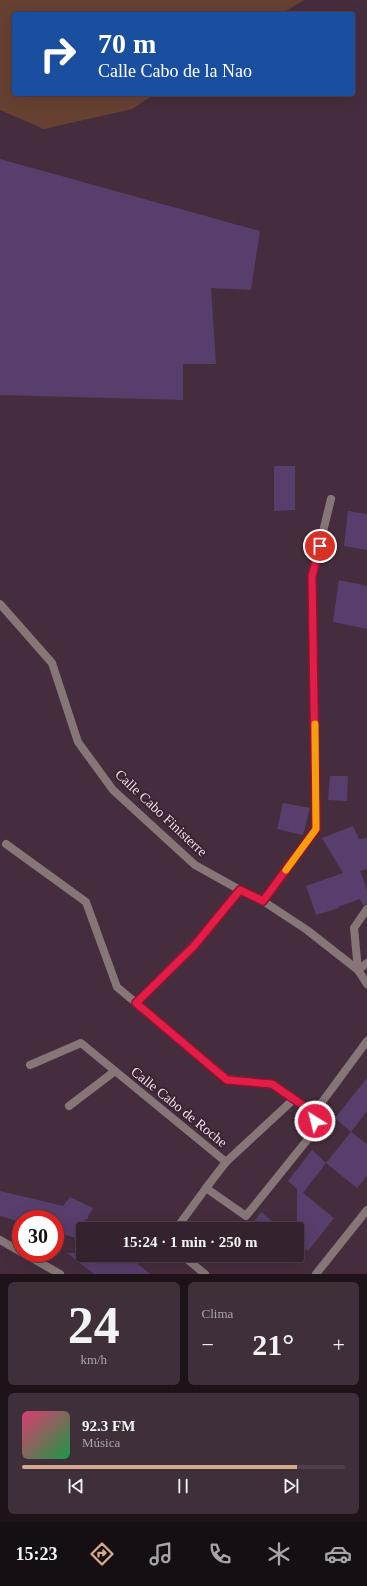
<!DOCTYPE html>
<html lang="es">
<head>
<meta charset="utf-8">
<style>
  :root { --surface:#34222e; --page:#3f2f3a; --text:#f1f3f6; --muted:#a9a4aa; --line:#4e3f4a; --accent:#d6ab8b }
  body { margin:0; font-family:"Times New Roman",serif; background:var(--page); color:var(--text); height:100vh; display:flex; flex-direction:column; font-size:15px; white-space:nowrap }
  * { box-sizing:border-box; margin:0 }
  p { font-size:13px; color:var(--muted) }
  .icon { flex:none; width:22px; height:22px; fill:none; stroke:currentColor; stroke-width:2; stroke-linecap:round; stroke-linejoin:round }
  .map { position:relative; height:1274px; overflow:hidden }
  .details { display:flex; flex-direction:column; gap:8px; padding:8px; background:#1d1319; flex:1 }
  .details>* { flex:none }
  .top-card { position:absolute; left:12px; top:12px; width:343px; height:84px; border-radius:4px; box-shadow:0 4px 16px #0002,0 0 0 1px var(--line); background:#1a4fa0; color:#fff; overflow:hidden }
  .speed { position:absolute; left:12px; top:1210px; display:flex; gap:8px; font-size:20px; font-weight:700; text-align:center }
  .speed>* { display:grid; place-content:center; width:52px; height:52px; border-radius:50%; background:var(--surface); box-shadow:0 4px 16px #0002,0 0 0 1px var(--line); line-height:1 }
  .speed .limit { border:6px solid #d22; background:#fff; color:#111 }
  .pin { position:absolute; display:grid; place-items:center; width:34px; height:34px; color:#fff; margin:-17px; border:2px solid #fff; border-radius:50%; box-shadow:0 1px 4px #0007 }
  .me { position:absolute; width:44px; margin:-22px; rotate:324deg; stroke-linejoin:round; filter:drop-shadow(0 0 3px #0008) }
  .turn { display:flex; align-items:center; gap:14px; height:84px; padding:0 20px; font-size:18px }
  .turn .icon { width:52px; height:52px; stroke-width:2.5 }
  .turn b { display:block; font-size:28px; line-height:34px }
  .big { font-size:30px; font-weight:600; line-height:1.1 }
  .details .widget { flex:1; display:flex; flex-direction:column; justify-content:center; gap:6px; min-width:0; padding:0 14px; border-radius:6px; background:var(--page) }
  .details .dial { align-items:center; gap:0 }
  .dial b { font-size:52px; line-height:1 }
  .song { display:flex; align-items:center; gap:12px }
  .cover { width:48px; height:48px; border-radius:6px; background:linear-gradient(135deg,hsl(340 70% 55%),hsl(140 70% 35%)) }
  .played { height:4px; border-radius:2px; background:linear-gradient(90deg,var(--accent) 85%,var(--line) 85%) }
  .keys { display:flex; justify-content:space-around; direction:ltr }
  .heat { display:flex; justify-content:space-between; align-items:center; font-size:22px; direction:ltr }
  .details .tiles { flex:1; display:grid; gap:8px; grid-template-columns:1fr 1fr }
  .widget:last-child { grid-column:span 2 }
  .trip { position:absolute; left:76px; top:1222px; width:228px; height:40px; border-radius:4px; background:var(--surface); box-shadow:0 4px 16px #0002,0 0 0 1px var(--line); font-weight:600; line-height:40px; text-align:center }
  .dock { display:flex; height:64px; justify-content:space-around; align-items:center; background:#150e12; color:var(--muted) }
  .dock .icon { width:28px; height:28px }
  .dock .current { color:var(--accent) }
  .dock b { font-size:18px; color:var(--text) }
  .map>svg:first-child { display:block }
  .green { fill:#664132 }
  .building { fill:#583e6c }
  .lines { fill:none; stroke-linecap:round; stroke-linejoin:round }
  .minor { stroke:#877678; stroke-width:8 }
  .tertiary { stroke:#877678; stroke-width:8 }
  .route-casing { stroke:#92132f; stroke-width:10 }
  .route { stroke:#e11d48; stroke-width:7 }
  .slow { stroke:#f59e0b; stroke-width:7 }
  .labels { text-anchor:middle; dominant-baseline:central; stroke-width:4; stroke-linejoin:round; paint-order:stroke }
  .street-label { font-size:14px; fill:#f0e0ea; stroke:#3b2333 }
</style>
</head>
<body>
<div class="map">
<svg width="367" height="1274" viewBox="0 0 367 1274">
  <rect width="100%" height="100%" fill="#462d3d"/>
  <polygon class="green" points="0,0 304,0 281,14 14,14 14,94 155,94 132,109 44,129 0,110"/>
  <g class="building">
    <polygon points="0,159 260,231 251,290 211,288 216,364 183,364 183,400 0,395"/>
    <polygon points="274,466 295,466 295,510 274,511"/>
    <polygon points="348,511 367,514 367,550 344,546"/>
    <polygon points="339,580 367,586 367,629 333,622"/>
    <polygon points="330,776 348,776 347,801 328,800"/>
    <polygon points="283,803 310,808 303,835 277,829"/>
    <polygon points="353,826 359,839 367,838 367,869 360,871 367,890 367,904 363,905 360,899 338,907 339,908 316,915 306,886 343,873 322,838"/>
    <polygon points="367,1078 367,1111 351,1132 335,1118"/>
    <polygon points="351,1132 367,1144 367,1176 357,1188 326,1163"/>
    <polygon points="312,1150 326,1163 303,1193 334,1218 308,1251 297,1242 297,1189 288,1181"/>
    <polygon points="0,1191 63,1206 70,1197 93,1208 88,1216 88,1219 84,1220 95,1229 83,1229 83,1240 55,1232 55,1219 21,1219 21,1222 0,1216"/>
    <polygon points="261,1212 277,1225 274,1229 248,1229"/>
    <polygon points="67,1253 83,1253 83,1255 127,1255 150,1274 94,1274"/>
  </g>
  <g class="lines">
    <g class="minor">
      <polyline points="0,604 52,663 78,742 113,790 195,865 240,890 263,901 307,930 358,970 367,984"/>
      <polyline points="6,844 86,902 117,987 227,1079 271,1084 314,1113"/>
      <polyline points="263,901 316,829 312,576 331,499"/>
      <polyline points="358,970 354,928 367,909"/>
      <polyline points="358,970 367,963"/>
      <polyline points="136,1003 193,946 240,890"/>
      <polyline points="30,1065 81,1043 226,1162"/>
      <polyline points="69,1106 115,1071"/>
      <polyline points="206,1188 226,1162 294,1099"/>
      <polyline points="176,1229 206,1188 246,1216 316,1129 314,1113 367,1041"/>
      <polyline points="0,1240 21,1252"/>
      <polyline points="23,1253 60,1274"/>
      <polyline points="182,1255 205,1274"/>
    </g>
    <polyline class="tertiary" points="316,1274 367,1210"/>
  </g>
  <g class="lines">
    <defs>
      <polyline id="route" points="315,1121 314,1113 272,1084 227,1080 136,1003 194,946 240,890 263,901 316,829 312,576 320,546"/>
    </defs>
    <use href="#route" class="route-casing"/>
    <use href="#route" class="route"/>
    <polyline class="slow" points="286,870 316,829 315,724"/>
  </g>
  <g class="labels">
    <g class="street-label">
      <text transform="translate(161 813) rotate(43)">Calle Cabo Finisterre</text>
      <text transform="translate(179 1107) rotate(39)">Calle Cabo de Roche</text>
    </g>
  </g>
</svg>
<div class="speed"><div class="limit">30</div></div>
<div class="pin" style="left:320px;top:546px;background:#d93025"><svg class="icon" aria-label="arrive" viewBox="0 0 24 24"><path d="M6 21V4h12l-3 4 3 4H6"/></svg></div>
<svg class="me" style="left:315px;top:1121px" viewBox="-20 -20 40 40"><circle r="17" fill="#e11d48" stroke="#fff" stroke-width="3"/><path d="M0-11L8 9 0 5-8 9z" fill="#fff"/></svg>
<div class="trip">15:24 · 1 min · 250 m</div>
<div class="top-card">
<div class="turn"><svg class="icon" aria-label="right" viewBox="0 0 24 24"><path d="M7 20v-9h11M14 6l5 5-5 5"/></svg><div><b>70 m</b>Calle Cabo de la Nao</div></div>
</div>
</div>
<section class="details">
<div class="tiles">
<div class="widget dial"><b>24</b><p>km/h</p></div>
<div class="widget"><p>Clima</p>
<div class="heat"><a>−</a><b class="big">21°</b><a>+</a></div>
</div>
<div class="widget">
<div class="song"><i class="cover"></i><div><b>92.3 FM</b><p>Música</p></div></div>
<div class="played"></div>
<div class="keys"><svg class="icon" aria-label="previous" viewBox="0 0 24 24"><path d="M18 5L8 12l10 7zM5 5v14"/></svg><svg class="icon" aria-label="pause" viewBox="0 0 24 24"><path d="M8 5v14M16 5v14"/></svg><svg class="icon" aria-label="next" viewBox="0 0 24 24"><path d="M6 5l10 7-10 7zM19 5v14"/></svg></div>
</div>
</div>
</section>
<nav class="dock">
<b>15:23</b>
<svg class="icon current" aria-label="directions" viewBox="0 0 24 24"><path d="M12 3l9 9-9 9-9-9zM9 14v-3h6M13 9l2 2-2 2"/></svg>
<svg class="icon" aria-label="music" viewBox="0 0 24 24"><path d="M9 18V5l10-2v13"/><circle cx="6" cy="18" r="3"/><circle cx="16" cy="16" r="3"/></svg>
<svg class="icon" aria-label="phone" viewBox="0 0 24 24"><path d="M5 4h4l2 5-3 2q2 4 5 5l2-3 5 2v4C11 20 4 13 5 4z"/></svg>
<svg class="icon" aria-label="climate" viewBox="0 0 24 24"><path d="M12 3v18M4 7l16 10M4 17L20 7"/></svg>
<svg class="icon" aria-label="car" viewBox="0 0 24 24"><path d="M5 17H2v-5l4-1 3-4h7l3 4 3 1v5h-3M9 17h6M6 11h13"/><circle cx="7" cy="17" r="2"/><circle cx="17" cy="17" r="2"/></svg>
</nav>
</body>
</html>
